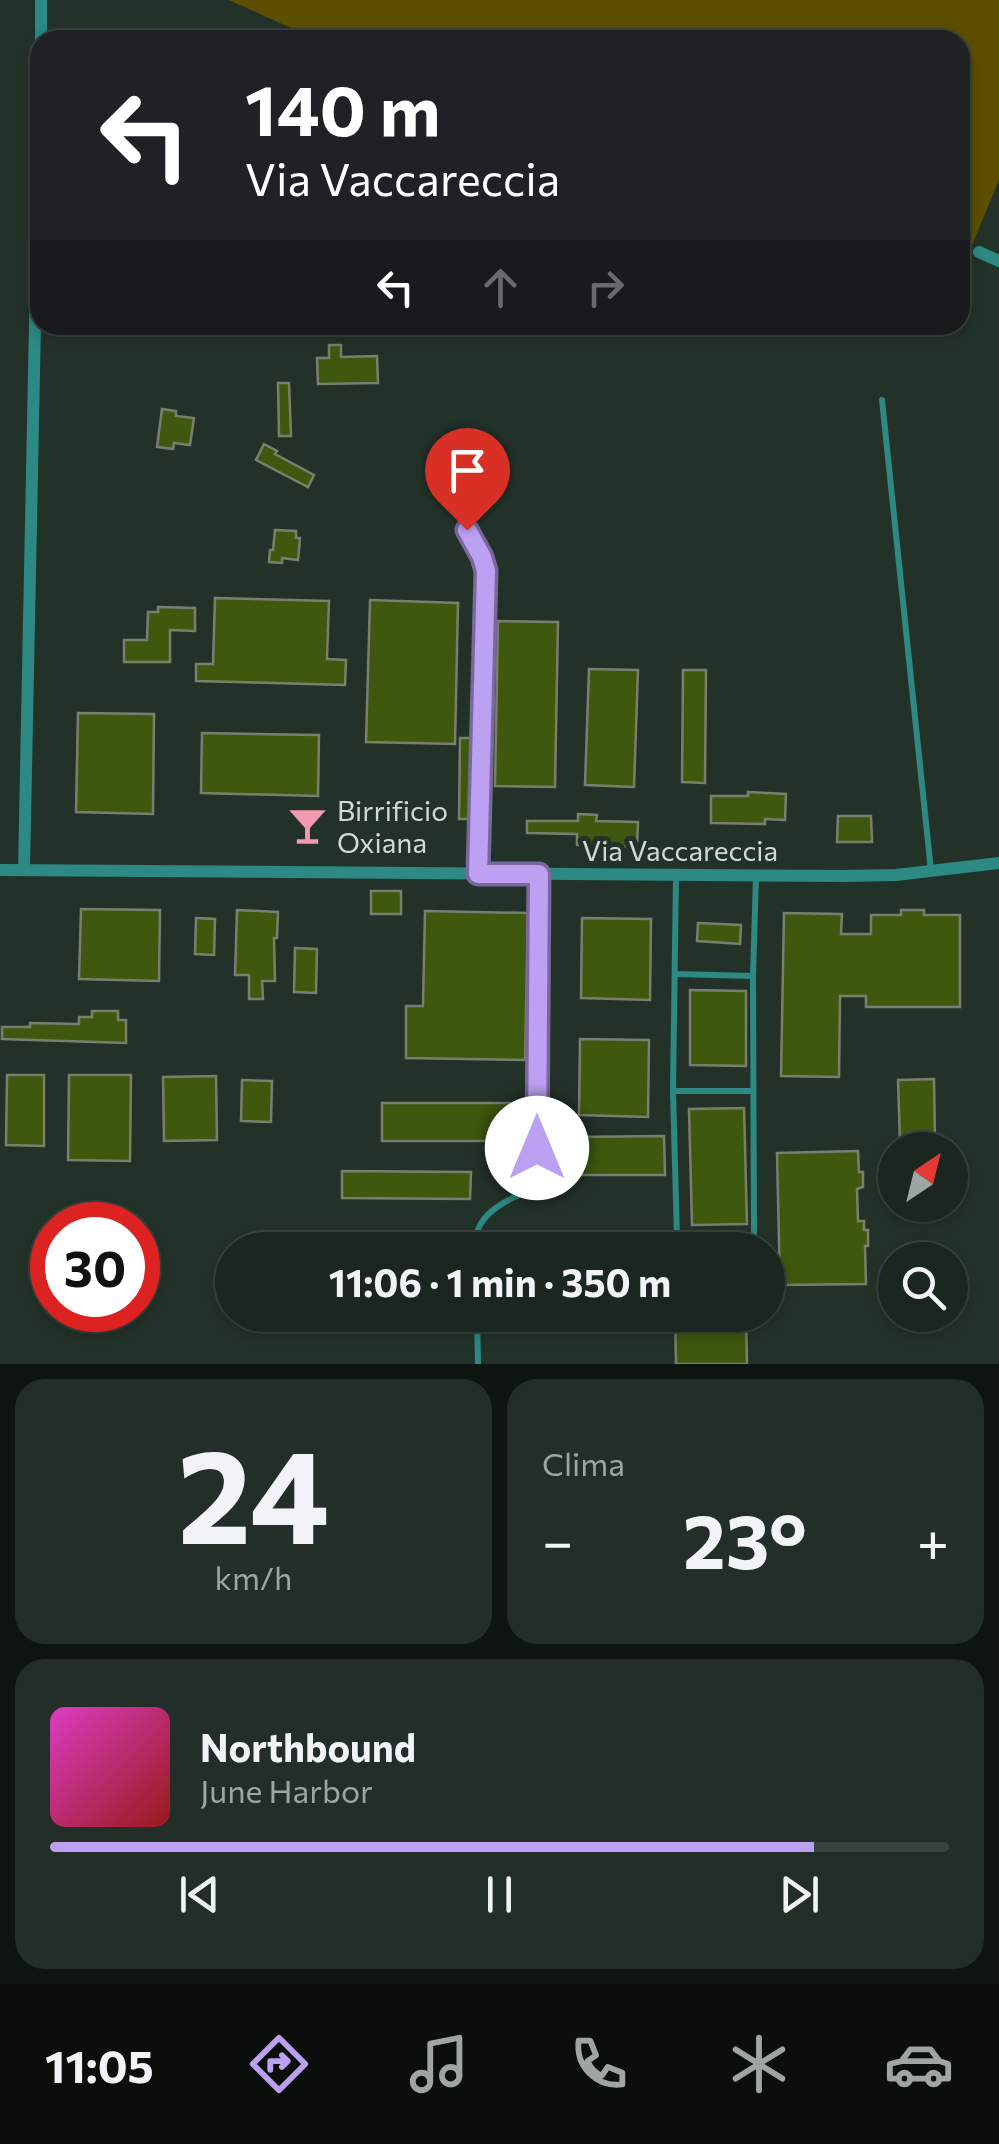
<!DOCTYPE html>
<html lang="it">
<head>
<meta charset="utf-8">
<style>
  :root { --surface:#1a261f; --page:#232e28; --text:#f1f3f6; --muted:#9fa5a4; --line:#38433d; --accent:#bca0f2 }
  body { margin:0; font-family:Commissioner,sans-serif; background:var(--page); color:var(--text); height:100vh; display:flex; flex-direction:column; font-size:38px; white-space:nowrap }
  * { box-sizing:border-box; margin:0 }
  p { font-size:32px; color:var(--muted) }
  .icon { flex:none; width:55px; height:55px; fill:none; stroke:currentColor; stroke-width:2; stroke-linecap:round; stroke-linejoin:round }
  .map { position:relative; height:1364px; overflow:hidden }
  .panel { display:flex; flex-direction:column; gap:15px; padding:15px; background:#0e1511; flex:1 }
  .panel>* { flex:none }
  .banner { position:absolute; left:30px; top:30px; width:940px; height:305px; border-radius:30px; box-shadow:0 5px 15px #0003,0 0 0 2px var(--line); background:#202124; color:#fff; overflow:hidden }
  .needle { width:65px; rotate:35deg }
  .buttons { position:absolute; left:878px; top:1132px; display:grid; gap:20px }
  .buttons a { display:grid; place-items:center; width:90px; height:90px; border-radius:50%; background:var(--surface); box-shadow:0 5px 15px #0003,0 0 0 2px var(--line); font-size:50px }
  .speed { position:absolute; left:30px; top:1202px; display:flex; gap:20px; font-size:50px; font-weight:700; text-align:center }
  .speed>* { display:grid; place-content:center; width:130px; height:130px; border-radius:50%; background:var(--surface); box-shadow:0 5px 15px #0003,0 0 0 2px var(--line); line-height:1 }
  .speed .limit { border:15px solid #d22; background:#fff; color:#111 }
  .pin { position:absolute; display:grid; place-items:center; width:85px; height:85px; color:#fff; margin:-102px -42px; border-radius:50% 50% 50% 0; rotate:-45deg; box-shadow:0 0 10px #0007 }
  .pin .icon { rotate:45deg }
  .me { position:absolute; width:110px; margin:-55px; rotate:0deg; stroke-linejoin:round; filter:drop-shadow(0 0 8px #0008) }
  .turn { display:flex; align-items:center; gap:35px; height:210px; padding:0 50px; font-size:45px }
  .turn .icon { width:130px; height:130px; stroke-width:2.5 }
  .turn b { display:block; font-size:70px; line-height:85px }
  .lanes { display:flex; align-items:center; height:95px; padding:0 50px; background:#0003; justify-content:center; gap:50px; direction:ltr }
  .lanes .off { opacity:.35 }
  .big { font-size:75px; font-weight:700; line-height:1.1 }
  .panel .card { flex:1; display:flex; flex-direction:column; justify-content:center; gap:15px; min-width:0; padding:0 35px; border-radius:30px; background:var(--page) }
  .panel .dial { align-items:center; gap:0 }
  .dial b { font-size:130px; line-height:1 }
  .song { display:flex; align-items:center; gap:30px }
  .cover { width:120px; height:120px; border-radius:15px; background:linear-gradient(135deg,hsl(310 70% 55%),hsl(0 70% 35%)) }
  .played { height:10px; border-radius:5px; background:linear-gradient(90deg,var(--accent) 85%,var(--line) 85%) }
  .keys { display:flex; justify-content:space-around; direction:ltr }
  .heat { display:flex; justify-content:space-between; align-items:center; font-size:55px; direction:ltr }
  .panel .tiles { flex:1; display:grid; gap:15px; grid-template-columns:1fr 1fr }
  .card:last-child { grid-column:span 2 }
  .trip { position:absolute; left:215px; top:1232px; width:570px; height:100px; border-radius:50px; background:var(--surface); box-shadow:0 5px 15px #0003,0 0 0 2px var(--line); font-weight:700; line-height:100px; text-align:center }
  .tabs { display:flex; height:160px; justify-content:space-around; align-items:center; background:#0a0f0c; color:var(--muted) }
  .tabs .icon { width:70px; height:70px }
  .tabs .active { color:var(--accent) }
  .tabs b { font-size:45px; color:var(--text) }
  .map>svg:first-child { display:block }
  .green { fill:#5d4e00 }
  .building { fill:#3e590e; stroke:#787f6f; stroke-width:2.5 }
  .lines { fill:none; stroke-linecap:round; stroke-linejoin:round }
  .service { stroke:#2c8984; stroke-width:6 }
  .minor { stroke:#2c8984; stroke-width:12 }
  .route-casing { stroke:#7a689d; stroke-width:25 }
  .route { stroke:#bca0f2; stroke-width:18 }
  .labels { text-anchor:middle; dominant-baseline:central; stroke-width:10; stroke-linejoin:round; paint-order:stroke }
  .poi-label { font-size:28px; fill:#d1dad4; stroke:#233229; text-anchor:start }
  .street-label { font-size:28px; fill:#d1dad4; stroke:#233229 }
</style>
</head>
<body>
<div class="map">
<svg width="999" height="1364" viewBox="0 0 999 1364">
  <rect width="100%" height="100%" fill="#233229"/>
  <polygon class="green" points="229,0 999,0 999,180 960,274 960,40 317,40"/>
  <g class="building">
    <polygon points="329,345 341,345 341,357 377,356 378,383 318,384 317,358 329,358"/>
    <polygon points="278,383 289,383 291,436 279,436"/>
    <polygon points="162,409 176,411 176,416 194,418 190,445 174,443 173,449 157,447"/>
    <polygon points="264,444 277,451 275,454 314,475 308,487 256,460"/>
    <polygon points="275,530 296,531 296,538 300,538 298,560 282,558 282,563 269,562 270,550 273,550"/>
    <polygon points="215,598 329,601 327,659 346,660 345,685 196,681 196,664 213,664"/>
    <polygon points="370,600 458,603 455,744 366,742"/>
    <polygon points="158,607 195,608 195,631 170,630 170,662 124,662 124,640 147,640 148,612 158,612"/>
    <polygon points="498,621 558,622 555,787 495,786"/>
    <polygon points="589,669 638,670 634,787 585,785"/>
    <polygon points="683,670 706,670 705,783 682,782"/>
    <polygon points="78,713 154,714 153,814 76,812"/>
    <polygon points="202,733 319,735 318,796 201,793"/>
    <polygon points="460,738 471,738 469,819 459,819"/>
    <polygon points="748,792 786,794 785,820 765,819 765,824 711,823 711,796 748,796"/>
    <polygon points="578,814 597,815 596,821 638,822 637,847 577,845 577,834 527,833 527,821 578,821"/>
    <polygon points="838,816 871,816 872,842 837,842"/>
    <rect x="371" y="891" width="30" height="23"/>
    <polygon points="81,909 160,910 159,981 79,979"/>
    <polygon points="237,910 278,912 277,938 274,938 275,981 262,981 263,999 249,999 249,975 235,975"/>
    <polygon points="901,910 924,910 924,915 960,915 960,1007 866,1007 866,996 840,996 839,1077 781,1076 784,913 842,914 841,934 871,934 871,915 901,915"/>
    <polygon points="425,911 528,913 525,1060 406,1058 406,1006 423,1006"/>
    <polygon points="196,918 215,919 214,955 195,954"/>
    <polygon points="582,918 651,919 650,1000 581,998"/>
    <polygon points="698,923 741,925 740,944 697,941"/>
    <polygon points="295,948 317,949 316,993 294,992"/>
    <polygon points="690,990 746,991 746,1066 690,1065"/>
    <polygon points="92,1011 118,1011 118,1020 126,1020 126,1043 2,1039 2,1027 30,1027 30,1023 79,1024 79,1017 92,1017"/>
    <polygon points="580,1039 649,1040 648,1117 579,1115"/>
    <polygon points="7,1075 44,1075 44,1146 6,1145"/>
    <polygon points="69,1075 131,1075 130,1161 68,1160"/>
    <polygon points="216,1076 217,1140 164,1141 163,1077"/>
    <polygon points="934,1079 935,1142 900,1143 898,1080"/>
    <polygon points="242,1080 272,1081 271,1122 241,1121"/>
    <rect x="382" y="1103" width="128" height="38"/>
    <polygon points="744,1108 747,1224 692,1225 689,1109"/>
    <polygon points="664,1136 665,1175 572,1175 572,1137"/>
    <polygon points="858,1151 859,1172 863,1172 863,1187 857,1189 858,1221 864,1221 864,1230 868,1230 868,1246 865,1246 866,1284 780,1285 777,1153"/>
    <polygon points="342,1171 471,1172 470,1199 342,1198"/>
    <polygon points="646,1233 646,1250 528,1250 527,1234"/>
    <polygon points="528,1315 584,1315 584,1327 529,1327"/>
    <polygon points="675,1315 746,1315 747,1364 676,1364"/>
  </g>
  <g class="lines">
    <g class="service">
      <polyline points="882,400 931,871"/>
      <polyline points="676,876 673,1091 677,1239 754,1238 753,976 756,876"/>
      <polyline points="675,974 753,976"/>
      <polyline points="673,1091 752,1091"/>
      <path d="M477,1250C477,1244 476,1238 477,1233C483,1209 515,1196 536,1188"/>
      <polyline points="477,1315 478,1364"/>
    </g>
    <g class="minor">
      <polyline points="41,40 41,0"/>
      <polyline points="979,252 999,261"/>
      <polyline points="467,530 482,557 486,571 477,873"/>
      <polyline points="0,870 844,876 896,875 999,863"/>
      <polyline points="24,870 40,75"/>
      <polyline points="537,1187 539,874"/>
    </g>
  </g>
  <g class="lines">
    <defs>
      <polyline id="route" points="467,530 482,557 486,571 478,874 539,874 537,1148"/>
    </defs>
    <use href="#route" class="route-casing"/>
    <use href="#route" class="route"/>
  </g>
  <defs>
    <symbol id="bar-bare" viewBox="-9 -9 18 18"><path d="M-6-5H6L.8 .8V4.5H3.5V6h-7V4.5H-.8V.8Z" fill="#f29aaf" stroke="#233229" stroke-width="2.5" paint-order="stroke"/></symbol>
  </defs>
  <g fill-rule="evenodd">
    <use href="#bar-bare" x="280" y="798" width="55" height="55"/>
  </g>
  <g class="labels">
    <g class="poi-label">
      <text x="337" y="810">Birrificio<tspan x="337" dy="32">Oxiana</tspan></text>
    </g>
    <g class="street-label">
      <text x="680" y="850">Via Vaccareccia</text>
    </g>
  </g>
</svg>
<div class="buttons">
<a><svg class="needle" viewBox="-14 -14 28 28"><path d="M0-13l5 13h-10z" fill="#e53935"/><path d="M0 13l5-13h-10z" fill="#9fa5a4"/></svg></a>
<a><svg class="icon" aria-label="search" viewBox="0 0 24 24"><circle cx="10" cy="10" r="6"/><path d="M15 15l6 6"/></svg></a>
</div>
<div class="speed"><div class="limit">30</div></div>
<div class="pin" style="left:467px;top:530px;background:#d93025"><svg class="icon" aria-label="arrive" viewBox="0 0 24 24"><path d="M6 21V4h12l-3 4 3 4H6"/></svg></div>
<svg class="me" style="left:537px;top:1148px" viewBox="-20 -20 40 40"><circle r="19" fill="#fff"/><path d="M0-13L10 11 0 6-10 11z" fill="#bca0f2"/></svg>
<div class="trip">11:06 · 1 min · 350 m</div>
<div class="banner">
<div class="turn"><svg class="icon" aria-label="left" viewBox="0 0 24 24"><path d="M17 20v-9H6M10 6l-5 5 5 5"/></svg><div><b>140 m</b>Via Vaccareccia</div></div>
<div class="lanes"><svg class="icon" aria-label="left" viewBox="0 0 24 24"><path d="M17 20v-9H6M10 6l-5 5 5 5"/></svg><svg class="icon off" aria-label="ahead" viewBox="0 0 24 24"><path d="M12 20V5M6 11l6-6 6 6"/></svg><svg class="icon off" aria-label="right" viewBox="0 0 24 24"><path d="M7 20v-9h11M14 6l5 5-5 5"/></svg></div>
</div>
</div>
<section class="panel">
<div class="tiles">
<div class="card dial"><b>24</b><p>km/h</p></div>
<div class="card"><p>Clima</p>
<div class="heat"><a>−</a><b class="big">23°</b><a>+</a></div>
</div>
<div class="card">
<div class="song"><i class="cover"></i><div><b>Northbound</b><p>June Harbor</p></div></div>
<div class="played"></div>
<div class="keys"><svg class="icon" aria-label="previous" viewBox="0 0 24 24"><path d="M18 5L8 12l10 7zM5 5v14"/></svg><svg class="icon" aria-label="pause" viewBox="0 0 24 24"><path d="M8 5v14M16 5v14"/></svg><svg class="icon" aria-label="next" viewBox="0 0 24 24"><path d="M6 5l10 7-10 7zM19 5v14"/></svg></div>
</div>
</div>
</section>
<nav class="tabs">
<b>11:05</b>
<svg class="icon active" aria-label="directions" viewBox="0 0 24 24"><path d="M12 3l9 9-9 9-9-9zM9 14v-3h6M13 9l2 2-2 2"/></svg>
<svg class="icon" aria-label="music" viewBox="0 0 24 24"><path d="M9 18V5l10-2v13"/><circle cx="6" cy="18" r="3"/><circle cx="16" cy="16" r="3"/></svg>
<svg class="icon" aria-label="phone" viewBox="0 0 24 24"><path d="M5 4h4l2 5-3 2q2 4 5 5l2-3 5 2v4C11 20 4 13 5 4z"/></svg>
<svg class="icon" aria-label="climate" viewBox="0 0 24 24"><path d="M12 3v18M4 7l16 10M4 17L20 7"/></svg>
<svg class="icon" aria-label="car" viewBox="0 0 24 24"><path d="M5 17H2v-5l4-1 3-4h7l3 4 3 1v5h-3M9 17h6M6 11h13"/><circle cx="7" cy="17" r="2"/><circle cx="17" cy="17" r="2"/></svg>
</nav>
</body>
</html>
